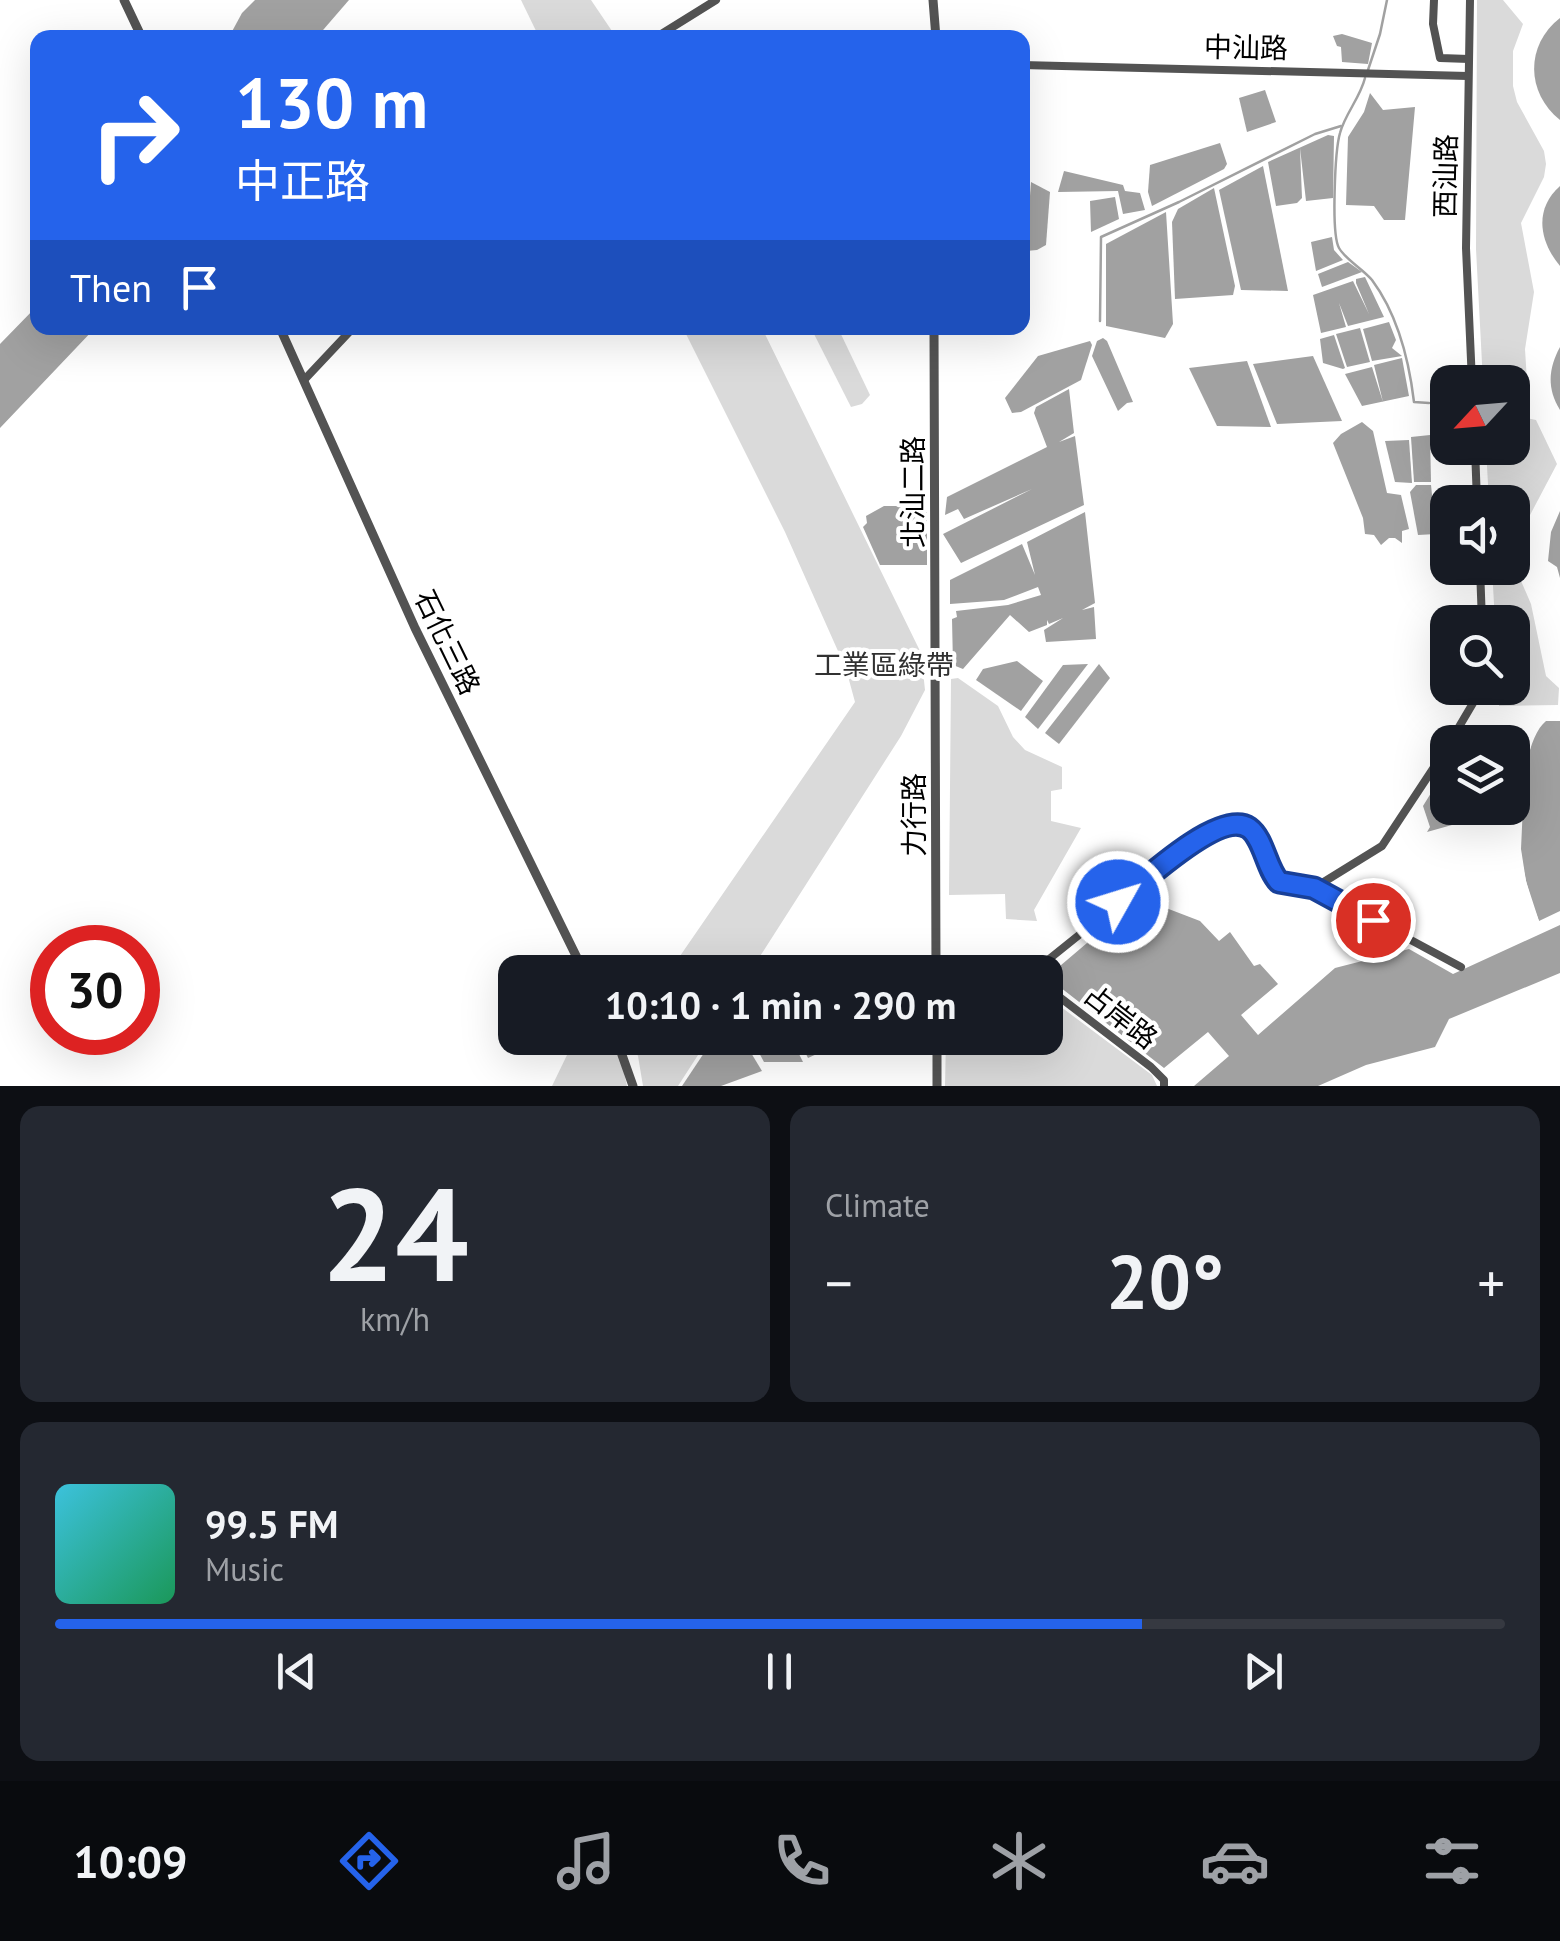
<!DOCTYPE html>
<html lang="en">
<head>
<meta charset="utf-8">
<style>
  :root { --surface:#171b24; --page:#242831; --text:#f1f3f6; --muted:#9ea1a6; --line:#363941; --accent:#2563eb }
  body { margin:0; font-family:"PT Sans","Noto Sans TC",sans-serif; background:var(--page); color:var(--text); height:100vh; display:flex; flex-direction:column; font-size:38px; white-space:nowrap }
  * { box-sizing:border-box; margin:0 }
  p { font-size:32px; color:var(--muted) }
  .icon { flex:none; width:55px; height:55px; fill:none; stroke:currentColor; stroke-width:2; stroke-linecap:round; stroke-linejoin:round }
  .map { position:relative; height:1086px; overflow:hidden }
  .drawer { display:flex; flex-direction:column; gap:20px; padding:20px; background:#0d0f14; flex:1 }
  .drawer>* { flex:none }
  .hud { position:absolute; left:30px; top:30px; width:1000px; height:305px; border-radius:20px; box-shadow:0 10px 40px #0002; background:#2563eb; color:#fff; overflow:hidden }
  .needle { width:65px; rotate:244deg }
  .fabs { position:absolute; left:1430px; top:365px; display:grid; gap:20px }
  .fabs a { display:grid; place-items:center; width:100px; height:100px; border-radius:20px; background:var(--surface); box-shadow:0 10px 40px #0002; font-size:50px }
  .speed { position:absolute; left:30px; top:925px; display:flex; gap:20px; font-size:50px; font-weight:700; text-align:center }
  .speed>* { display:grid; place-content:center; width:130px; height:130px; border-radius:50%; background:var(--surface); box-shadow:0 10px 40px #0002; line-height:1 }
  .speed .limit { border:15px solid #d22; background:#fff; color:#111 }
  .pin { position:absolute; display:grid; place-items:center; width:85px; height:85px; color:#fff; margin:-42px; border:5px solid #fff; border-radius:50%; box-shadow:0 2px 10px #0007 }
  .me { position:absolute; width:110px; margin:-55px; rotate:51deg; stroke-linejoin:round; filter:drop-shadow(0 0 8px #0008) }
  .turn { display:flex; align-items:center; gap:35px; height:210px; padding:0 40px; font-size:45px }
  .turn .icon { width:130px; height:130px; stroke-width:2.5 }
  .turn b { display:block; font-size:70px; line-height:85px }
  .then { display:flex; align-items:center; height:95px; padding:0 40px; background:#0003; gap:20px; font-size:38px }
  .big { font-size:75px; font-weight:600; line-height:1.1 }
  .drawer .card { flex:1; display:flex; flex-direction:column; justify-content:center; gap:15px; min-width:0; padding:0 35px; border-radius:20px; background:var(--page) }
  .drawer .dial { align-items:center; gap:0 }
  .dial b { font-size:130px; line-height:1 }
  .song { display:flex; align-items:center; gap:30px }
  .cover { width:120px; height:120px; border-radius:15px; background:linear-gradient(135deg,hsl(190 70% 55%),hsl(150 70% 35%)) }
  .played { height:10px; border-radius:5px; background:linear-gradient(90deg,var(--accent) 75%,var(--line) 75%) }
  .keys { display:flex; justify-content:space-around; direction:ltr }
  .heat { display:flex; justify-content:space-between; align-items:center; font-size:55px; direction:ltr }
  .drawer .tiles { flex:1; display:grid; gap:20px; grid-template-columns:1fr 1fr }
  .card:last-child { grid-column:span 2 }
  .trip { position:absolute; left:498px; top:955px; width:565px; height:100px; border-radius:20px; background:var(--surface); box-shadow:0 10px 40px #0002; font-weight:600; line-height:100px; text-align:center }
  .dock { display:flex; height:160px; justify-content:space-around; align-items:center; background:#090b0e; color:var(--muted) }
  .dock .icon { width:70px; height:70px }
  .dock .active { color:var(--accent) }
  .dock b { font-size:45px; color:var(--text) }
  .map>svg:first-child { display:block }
  .green { fill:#dadada }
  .water { fill:#a1a1a1 }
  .pier { fill:#fff }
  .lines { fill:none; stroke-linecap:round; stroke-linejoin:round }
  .stream { stroke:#a1a1a1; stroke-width:2.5 }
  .minor { stroke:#535353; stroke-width:8 }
  .tertiary { stroke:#535353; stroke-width:9 }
  .route-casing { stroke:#184099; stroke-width:25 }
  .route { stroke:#2563eb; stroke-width:18 }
  .labels { text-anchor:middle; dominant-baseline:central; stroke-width:8; stroke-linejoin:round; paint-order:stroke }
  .street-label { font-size:28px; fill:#000; stroke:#fff }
  .park-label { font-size:28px; fill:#313131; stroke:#fff }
</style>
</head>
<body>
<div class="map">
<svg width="1560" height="1086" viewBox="0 0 1560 1086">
  <rect width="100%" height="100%" fill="#fff"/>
  <g class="green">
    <polygon points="521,0 591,0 616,37 539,37"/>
    <polygon points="1477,0 1503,0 1523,24 1513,51 1513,86 1517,102 1544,151 1546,164 1544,177 1521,223 1534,292 1525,349 1527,381 1522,392 1513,397 1512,382 1483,382 1476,249"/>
    <polygon points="683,328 762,328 921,653 925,690 901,736 750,972 669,972 855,702 846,669 785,532"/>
    <polygon points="824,328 838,328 870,395 862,404 851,407 814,334"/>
    <polygon points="1513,415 1536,420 1557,464 1529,517 1515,567 1531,604 1546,676 1559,688 1558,705 1499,706 1498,688 1512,688 1512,622 1495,622 1492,568 1512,568 1512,502 1489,502 1486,448 1512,448"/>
    <polygon points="958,678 998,706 1013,737 1025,750 1062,767 1062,789 1051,791 1051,821 1081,828 1034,910 1037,921 1006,919 1005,894 949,895 951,679"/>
    <polygon points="1045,995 1152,1075 1157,1086 945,1086 946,1038 1045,1038"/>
    <polygon points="589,1038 608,1038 622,1064 627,1086 552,1086 568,1053"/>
    <polygon points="629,1038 709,1038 678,1086 643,1086 638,1056"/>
  </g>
  <g class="water">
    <polygon points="255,0 349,0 317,37 229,37 242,13"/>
    <path d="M1560,18V120C1526,93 1525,45 1560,18Z"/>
    <polygon points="1342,34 1372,43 1368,64 1342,62 1341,47 1337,46 1333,36"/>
    <polygon points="1265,90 1276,122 1247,132 1239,98"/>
    <polygon points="1370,93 1383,110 1415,107 1405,220 1384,220 1374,206 1346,205 1348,137 1364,112"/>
    <polygon points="1328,135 1334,136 1333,198 1306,201 1300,148 1302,198 1297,203 1276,206 1268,162"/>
    <polygon points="1220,143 1227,164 1224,169 1152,206 1148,192 1150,165"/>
    <polygon points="1263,166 1288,291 1241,290 1219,190"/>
    <polygon points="1064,171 1123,185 1125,191 1140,193 1145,210 1123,214 1118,191 1058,192"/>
    <polygon points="1031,182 1050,192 1046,245 1037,250 1026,251"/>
    <path d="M1560,186V266C1539,241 1534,209 1560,186Z"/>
    <polygon points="1214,188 1235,286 1233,295 1175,299 1172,222 1178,209"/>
    <polygon points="1115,197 1119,219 1091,232 1090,201"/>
    <polygon points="1166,212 1173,324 1165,338 1106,326 1106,244"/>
    <polygon points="1332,237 1334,250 1343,260 1316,271 1311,242"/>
    <polygon points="1348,262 1362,272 1322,287 1318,274"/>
    <polygon points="1365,277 1384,317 1348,326 1339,303 1346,327 1321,333 1313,295 1353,281 1369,314 1356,283 1356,279"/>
    <polygon points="37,306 38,328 95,328 0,428 0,344"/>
    <polygon points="1389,322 1396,340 1392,348 1402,356 1372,361 1363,329"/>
    <polygon points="1360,328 1370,362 1347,367 1336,334"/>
    <polygon points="1334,335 1345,368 1343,369 1323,363 1320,339"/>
    <polygon points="1103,338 1107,341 1133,402 1127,403 1118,411 1092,356 1097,341"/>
    <polygon points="1090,341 1092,345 1081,380 1021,412 1012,413 1005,398 1038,356"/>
    <path d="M1560,347V410C1547,389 1548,369 1560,347Z"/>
    <polygon points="1313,356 1342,421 1277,424 1253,364"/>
    <polygon points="1402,358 1409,396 1362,406 1345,374 1372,367 1383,402 1374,365"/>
    <polygon points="1247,361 1271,427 1217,426 1189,368"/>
    <polygon points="1069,389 1074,433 1059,442 1075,436 1084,505 961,563 943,534 1032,489 964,519 958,509 945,515 947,497 1047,447 1034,413 1036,407"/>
    <polygon points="1362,422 1373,431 1387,493 1401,495 1409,529 1402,531 1402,543 1395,538 1389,538 1381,545 1374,535 1365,534 1363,518 1333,443 1341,434"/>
    <polygon points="1430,435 1431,482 1414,482 1411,437"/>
    <polygon points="1409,440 1412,483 1395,482 1385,441"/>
    <polygon points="1416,485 1431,485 1436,534 1418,535 1410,492"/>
    <polygon points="884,506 922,506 927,509 927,565 880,565 863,527 867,523 866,516"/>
    <polygon points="1560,511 1560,578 1557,567 1548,561 1551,532"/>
    <polygon points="1085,512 1095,603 1082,610 1094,607 1096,639 1046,642 1044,630 1063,618 1049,624 1047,620 1047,625 1029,632 1010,615 963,669 953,665 952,619 957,617 956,611 1008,605 1041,595 1038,587 1004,600 950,604 950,580 1022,544 1035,575 1027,542"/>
    <polygon points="1017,661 1043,681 1021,711 976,680 983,669"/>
    <polygon points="1088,664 1038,729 1025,717 1063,665"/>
    <polygon points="1099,664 1110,678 1059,744 1045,733"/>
    <path d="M1546,721H1560V911L1539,921C1531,901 1525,881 1522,860C1517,829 1521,741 1546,721Z"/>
    <polygon points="1447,767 1448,808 1486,808 1484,816 1427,832 1430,827 1423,806"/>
    <polygon points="1140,898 1200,921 1219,941 1230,932 1254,966 1260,964 1278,984 1241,1015 1258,1035 1335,968 1409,949 1453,974 1560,925 1560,973 1449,1019 1435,1047 1366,1065 1318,1086 1194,1086 1229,1056 1208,1032 1164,1068 1047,977"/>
    <polygon points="714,1038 742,1038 762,1071 721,1086 682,1086"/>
    <polygon points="751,1038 791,1038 803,1062 764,1062"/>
    <polygon points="798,1038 852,1038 808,1058"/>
  </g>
  <polygon class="pier" points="1526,743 1531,744 1524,783 1521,849 1526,881 1539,921 1534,924 1521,882 1516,849 1519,782"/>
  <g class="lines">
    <g class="stream">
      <polyline points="1368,70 1380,34 1387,0"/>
      <path d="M1365,78C1360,98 1345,114 1340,133C1335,150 1331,234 1339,248C1346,260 1363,269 1372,280C1398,315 1409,360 1414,402L1429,403"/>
      <polyline points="1100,321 1101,237 1179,202 1315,134 1341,126"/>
    </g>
    <g class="minor">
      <polyline points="1434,0 1433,24 1440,58 1469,59"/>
      <polyline points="1470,0 1466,248 1472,382"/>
      <polyline points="655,38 716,0"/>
      <polyline points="1022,65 1468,76"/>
      <polyline points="305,379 353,328"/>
      <polyline points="1475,448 1477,502"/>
      <polyline points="1480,568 1482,622"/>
      <polyline points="1450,742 1482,688"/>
      <polyline points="1314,888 1382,846 1448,746"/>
      <path d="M1033,972L1196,841C1265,800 1246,845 1279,882L1314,888L1461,967"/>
      <polyline points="1045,986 1151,1067 1164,1080 1164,1086"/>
    </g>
    <g class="tertiary">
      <polyline points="124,0 142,38"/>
      <polyline points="933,0 936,38"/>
      <polyline points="280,328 415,628 584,972"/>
      <polyline points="934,328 936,972"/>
      <polyline points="616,1038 633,1086"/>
      <polyline points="937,1038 937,1086"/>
    </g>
  </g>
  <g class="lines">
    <defs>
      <path id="route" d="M1118,902C1140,884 1220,808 1249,828C1264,839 1266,868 1279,882L1314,888L1373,920"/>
    </defs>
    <use href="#route" class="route-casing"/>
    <use href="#route" class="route"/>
  </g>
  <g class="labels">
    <g class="street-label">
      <text transform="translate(1246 47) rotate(1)">中汕路</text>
      <text transform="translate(1445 176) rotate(-89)">西汕路</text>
      <text transform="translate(912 492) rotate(-90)">北汕二路</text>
      <text transform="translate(448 642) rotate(64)">石化三路</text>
      <text transform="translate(913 815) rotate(-90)">力行路</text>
      <text transform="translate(1121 1016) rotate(38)">占岸路</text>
    </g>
    <g class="park-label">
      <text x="884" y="664">工業區綠帶</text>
    </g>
  </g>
</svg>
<div class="fabs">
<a><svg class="needle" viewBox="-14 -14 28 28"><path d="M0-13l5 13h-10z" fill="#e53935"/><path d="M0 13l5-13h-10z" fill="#9ea1a6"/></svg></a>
<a><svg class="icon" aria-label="sound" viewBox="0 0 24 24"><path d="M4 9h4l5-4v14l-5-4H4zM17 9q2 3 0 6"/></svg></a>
<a><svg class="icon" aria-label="search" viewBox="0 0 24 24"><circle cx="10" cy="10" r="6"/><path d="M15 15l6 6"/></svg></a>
<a><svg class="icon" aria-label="layers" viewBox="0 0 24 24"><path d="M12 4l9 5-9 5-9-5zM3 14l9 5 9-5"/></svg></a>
</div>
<div class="speed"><div class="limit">30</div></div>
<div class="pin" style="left:1373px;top:920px;background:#d93025"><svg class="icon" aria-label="arrive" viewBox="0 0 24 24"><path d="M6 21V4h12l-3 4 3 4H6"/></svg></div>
<svg class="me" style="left:1118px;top:902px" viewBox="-20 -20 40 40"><circle r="17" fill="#2563eb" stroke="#fff" stroke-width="3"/><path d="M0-11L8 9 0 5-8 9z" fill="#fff"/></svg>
<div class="trip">10:10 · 1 min · 290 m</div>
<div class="hud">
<div class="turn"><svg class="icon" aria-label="right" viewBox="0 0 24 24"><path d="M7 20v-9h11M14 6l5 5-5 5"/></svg><div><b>130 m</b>中正路</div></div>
<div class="then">Then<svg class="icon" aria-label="arrive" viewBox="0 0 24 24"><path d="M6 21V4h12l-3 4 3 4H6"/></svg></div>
</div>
</div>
<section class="drawer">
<div class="tiles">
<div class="card dial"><b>24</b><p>km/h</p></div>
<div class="card"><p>Climate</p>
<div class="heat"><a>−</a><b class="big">20°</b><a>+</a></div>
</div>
<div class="card">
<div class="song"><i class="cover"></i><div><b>99.5 FM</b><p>Music</p></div></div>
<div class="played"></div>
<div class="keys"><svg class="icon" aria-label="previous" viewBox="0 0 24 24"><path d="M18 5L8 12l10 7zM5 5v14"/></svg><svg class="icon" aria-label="pause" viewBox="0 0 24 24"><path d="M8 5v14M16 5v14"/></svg><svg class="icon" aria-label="next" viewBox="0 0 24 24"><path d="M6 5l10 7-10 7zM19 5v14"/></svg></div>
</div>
</div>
</section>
<nav class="dock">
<b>10:09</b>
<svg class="icon active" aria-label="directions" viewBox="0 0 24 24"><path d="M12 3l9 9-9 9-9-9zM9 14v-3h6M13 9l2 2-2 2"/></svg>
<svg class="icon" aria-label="music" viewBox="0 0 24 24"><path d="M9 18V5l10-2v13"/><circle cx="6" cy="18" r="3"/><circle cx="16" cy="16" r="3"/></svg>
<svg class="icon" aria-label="phone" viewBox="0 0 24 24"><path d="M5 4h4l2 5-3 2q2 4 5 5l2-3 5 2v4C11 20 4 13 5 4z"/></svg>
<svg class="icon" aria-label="climate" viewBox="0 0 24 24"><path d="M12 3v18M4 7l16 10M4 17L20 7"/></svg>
<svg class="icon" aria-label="car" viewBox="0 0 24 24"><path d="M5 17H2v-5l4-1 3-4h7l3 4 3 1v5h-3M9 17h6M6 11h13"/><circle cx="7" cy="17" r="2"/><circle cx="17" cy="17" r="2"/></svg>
<svg class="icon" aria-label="filters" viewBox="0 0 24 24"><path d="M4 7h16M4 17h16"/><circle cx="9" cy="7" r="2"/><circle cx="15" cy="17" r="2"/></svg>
</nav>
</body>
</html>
